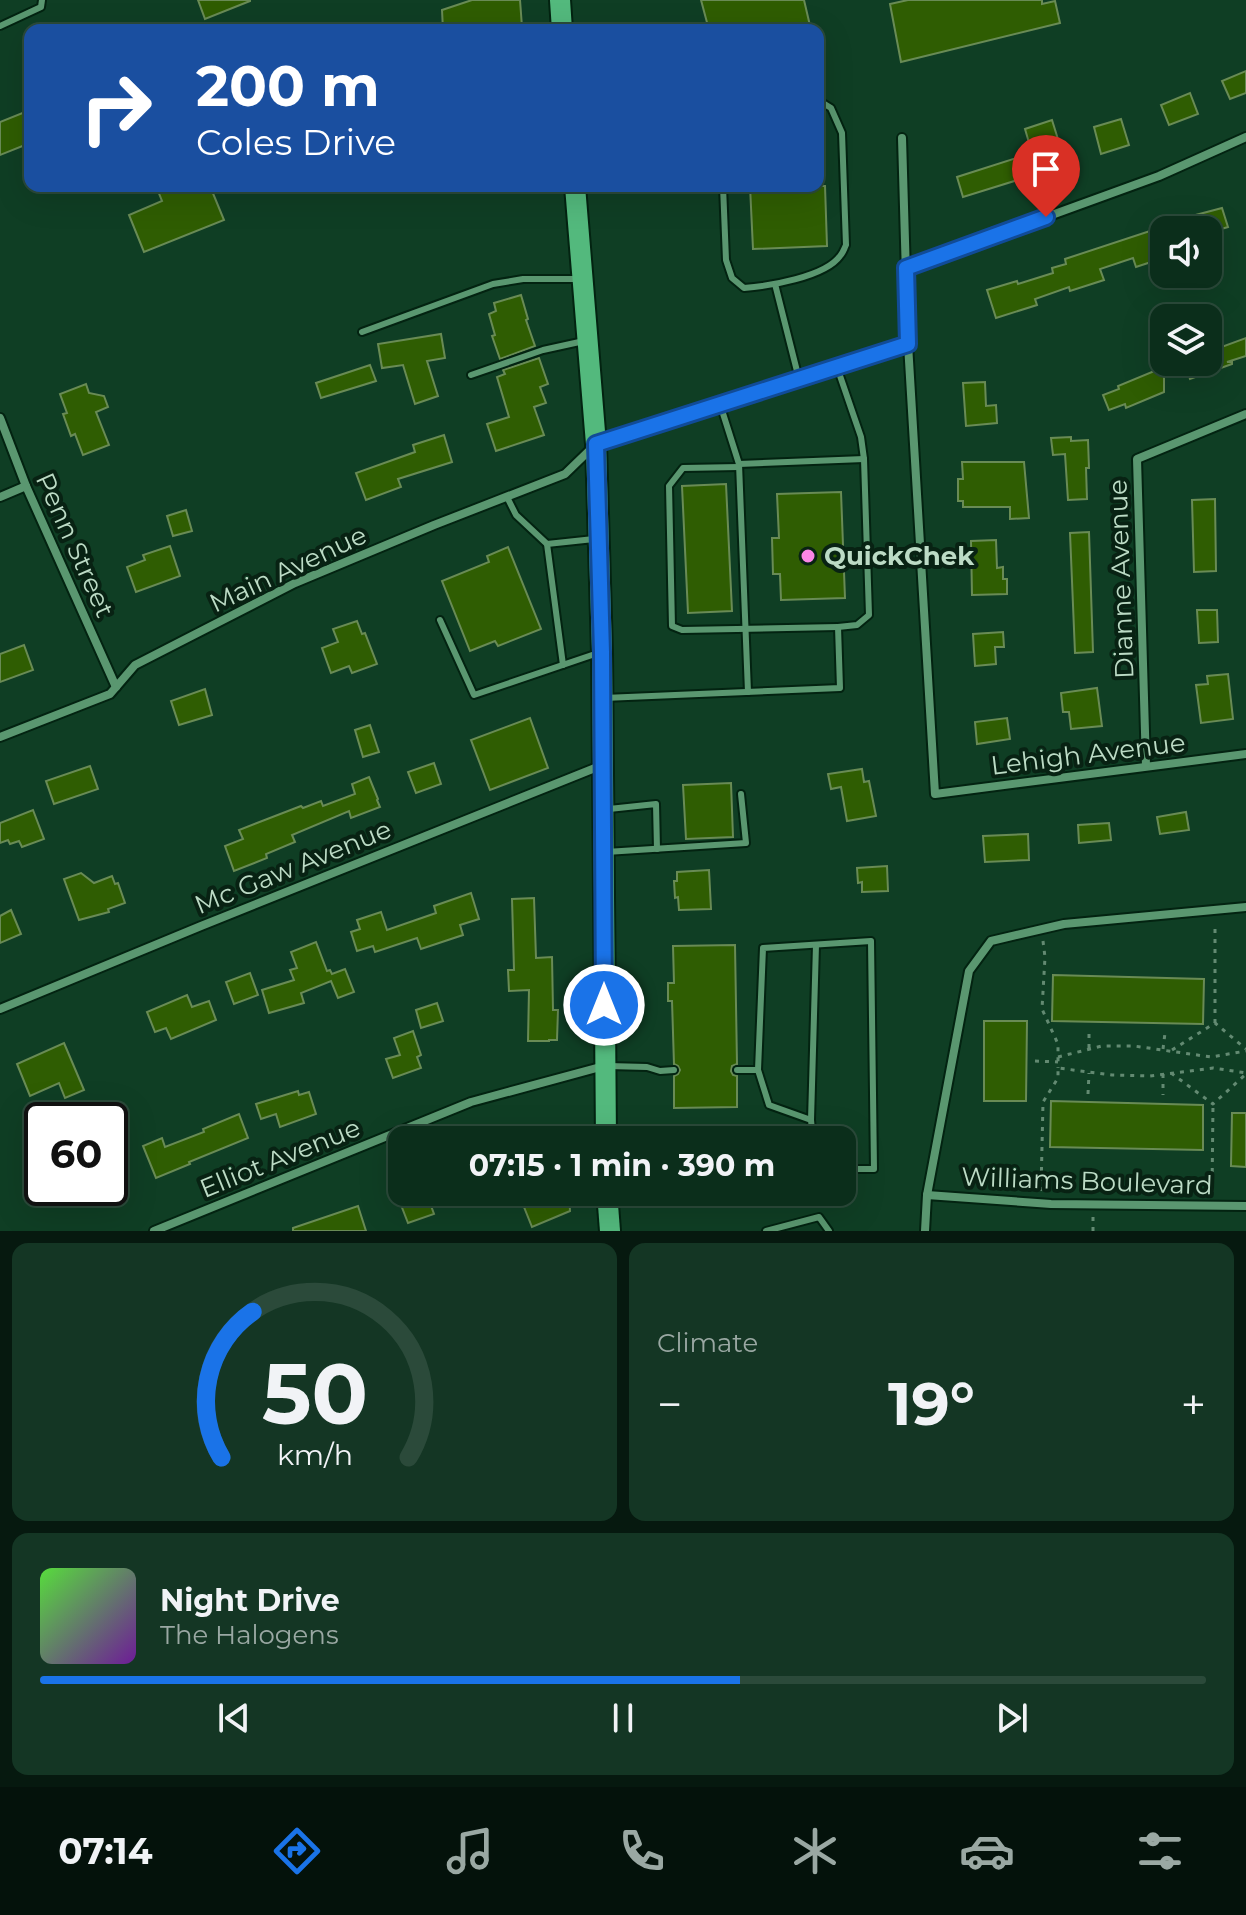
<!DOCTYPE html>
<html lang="en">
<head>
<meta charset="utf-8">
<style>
  :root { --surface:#0b2e1b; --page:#143624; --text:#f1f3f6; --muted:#9aa8a3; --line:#2b4a3a; --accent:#1a73e8 }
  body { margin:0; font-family:Montserrat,sans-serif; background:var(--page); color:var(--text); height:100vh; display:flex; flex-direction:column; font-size:30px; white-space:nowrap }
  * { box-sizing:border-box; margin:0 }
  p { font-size:26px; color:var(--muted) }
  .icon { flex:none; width:44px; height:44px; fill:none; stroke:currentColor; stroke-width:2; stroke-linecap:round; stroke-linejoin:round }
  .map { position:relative; height:1231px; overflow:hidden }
  .panel { display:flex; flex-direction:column; gap:12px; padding:12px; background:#06190f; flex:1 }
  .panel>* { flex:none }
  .banner { position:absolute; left:24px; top:24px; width:800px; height:168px; border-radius:16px; box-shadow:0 8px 32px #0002,0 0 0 2px var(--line); background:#1a4fa0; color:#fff; overflow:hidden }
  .fabs { position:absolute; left:1150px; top:216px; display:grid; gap:16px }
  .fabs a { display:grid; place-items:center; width:72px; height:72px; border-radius:16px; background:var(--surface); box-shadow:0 8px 32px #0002,0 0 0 2px var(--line); font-size:40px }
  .speed { position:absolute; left:24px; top:1102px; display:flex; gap:16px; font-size:40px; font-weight:700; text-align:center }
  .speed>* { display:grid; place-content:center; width:104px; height:104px; border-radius:50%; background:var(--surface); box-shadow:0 8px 32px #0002,0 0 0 2px var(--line); line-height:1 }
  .speed .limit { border:4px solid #111; border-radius:12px; background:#fff; color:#111 }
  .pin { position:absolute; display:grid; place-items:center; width:68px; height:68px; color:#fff; margin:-82px -34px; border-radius:50% 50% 50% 0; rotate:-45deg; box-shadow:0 0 8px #0007 }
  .pin .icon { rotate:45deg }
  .me { position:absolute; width:88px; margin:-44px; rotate:0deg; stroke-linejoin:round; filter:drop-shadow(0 0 6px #0008) }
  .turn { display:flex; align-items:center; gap:28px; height:168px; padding:0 40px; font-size:36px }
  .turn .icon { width:104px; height:104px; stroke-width:2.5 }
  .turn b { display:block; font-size:56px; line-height:68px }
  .big { font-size:60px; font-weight:700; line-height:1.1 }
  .panel .tile { flex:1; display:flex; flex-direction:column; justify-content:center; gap:12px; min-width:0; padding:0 28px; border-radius:16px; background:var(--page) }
  .panel .dial { align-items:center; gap:0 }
  .dial svg { height:208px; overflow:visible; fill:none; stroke:var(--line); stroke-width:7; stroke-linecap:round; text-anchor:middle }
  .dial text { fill:var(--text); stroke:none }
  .song { display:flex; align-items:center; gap:24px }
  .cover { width:96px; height:96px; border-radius:12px; background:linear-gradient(135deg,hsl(110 70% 55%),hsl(280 70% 35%)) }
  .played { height:8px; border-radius:4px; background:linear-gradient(90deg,var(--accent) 60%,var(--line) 60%) }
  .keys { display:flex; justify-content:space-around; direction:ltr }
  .heat { display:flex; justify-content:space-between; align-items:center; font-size:44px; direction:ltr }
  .panel .tiles { flex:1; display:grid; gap:12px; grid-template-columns:1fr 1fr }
  .tile:last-child { grid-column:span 2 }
  .trip { position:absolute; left:388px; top:1126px; width:468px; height:80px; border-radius:16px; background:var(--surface); box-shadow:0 8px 32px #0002,0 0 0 2px var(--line); font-weight:700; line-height:80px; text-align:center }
  .dock { display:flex; height:128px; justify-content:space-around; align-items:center; background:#04120b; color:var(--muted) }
  .dock .icon { width:56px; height:56px }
  .dock .on { color:var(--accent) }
  .dock b { font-size:36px; color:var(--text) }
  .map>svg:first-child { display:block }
  .building { fill:#2f5d02; stroke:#698b55; stroke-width:2 }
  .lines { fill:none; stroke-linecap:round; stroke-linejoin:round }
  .service-casing { stroke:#032311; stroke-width:10 }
  .minor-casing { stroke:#032311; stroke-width:12 }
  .primary-casing { stroke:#032311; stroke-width:24 }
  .path { stroke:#638a72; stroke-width:3; stroke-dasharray:4 6; stroke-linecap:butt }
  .service { stroke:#5a9770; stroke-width:6 }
  .minor { stroke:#5a9770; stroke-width:8 }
  .primary { stroke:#53b97d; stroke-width:20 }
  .route-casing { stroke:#114b97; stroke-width:20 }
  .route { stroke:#1a73e8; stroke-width:14 }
  .poi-dot { fill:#fb86e5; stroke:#082213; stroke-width:3 }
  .labels { text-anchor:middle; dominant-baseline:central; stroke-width:8; stroke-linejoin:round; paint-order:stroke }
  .street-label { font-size:26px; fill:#bcdbc5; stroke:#082213 }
  .poi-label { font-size:26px; font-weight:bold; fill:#bcdbc5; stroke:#082213; text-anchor:start }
</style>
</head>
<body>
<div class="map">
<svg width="1246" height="1231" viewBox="0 0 1246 1231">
  <rect width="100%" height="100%" fill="#0f3e24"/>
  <g class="building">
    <polygon points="198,0 250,0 250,1 205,19"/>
    <polygon points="472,0 520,0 522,27 515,30 443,30 442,10"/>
    <polygon points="701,0 804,0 811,30 709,30"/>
    <polygon points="908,0 1042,0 1042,4 1055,1 1060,23 901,62 890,4"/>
    <polygon points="1246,71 1246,93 1230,99 1222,81"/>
    <polygon points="1190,93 1198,114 1169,125 1161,105"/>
    <polygon points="30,110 30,143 0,155 0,122"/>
    <polygon points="1121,119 1129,145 1101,154 1094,127"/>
    <polygon points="1052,120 1066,165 963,197 957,177 1032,153 1025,129"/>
    <polygon points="156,186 210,186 224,220 144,252 129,215 162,201"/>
    <polygon points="750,186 825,186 827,246 753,249"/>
    <polygon points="1222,208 1228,227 1208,233 1208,230 1192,230 1188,217"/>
    <polygon points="1156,229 1163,248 1154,251 1157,260 1136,267 1133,258 1100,269 1104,280 1070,291 1069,287 1035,299 1037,305 996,318 987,290 1017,281 1018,284 1053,273 1052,268 1066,264 1065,259"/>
    <polygon points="521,295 528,319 526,320 535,346 500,359 492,336 495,335 489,314 496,311 494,303"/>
    <polygon points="441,334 445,358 427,361 438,396 415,404 403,365 382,368 378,344"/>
    <polygon points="1246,338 1246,356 1227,362 1232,362 1232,364 1190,379 1185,362 1208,362 1208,352"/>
    <polygon points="539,358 548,384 540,387 546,403 534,407 544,435 496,451 487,424 509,417 497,377 505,374 503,370"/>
    <polygon points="370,365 376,381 321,398 316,383"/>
    <polygon points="1164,367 1164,392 1126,408 1125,404 1109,410 1103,395 1119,389 1118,386"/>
    <polygon points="985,382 986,406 996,405 997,423 966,426 963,383"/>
    <polygon points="86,384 89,393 104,396 108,407 96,412 109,445 83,455 75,434 71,436 63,414 67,413 60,394"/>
    <polygon points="444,435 452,462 398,479 401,487 366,500 356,473 415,452 413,445"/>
    <polygon points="1071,437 1071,441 1088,440 1089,468 1086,468 1087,499 1068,500 1065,454 1053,455 1051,438"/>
    <polygon points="962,462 1024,462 1029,518 1010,519 1010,507 963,507 963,501 958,501 958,479 963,479"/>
    <polygon points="726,484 732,611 688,613 682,486"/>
    <polygon points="841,492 845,598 781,600 780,574 773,574 772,538 779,538 777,494"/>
    <polygon points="1215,499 1216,571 1194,572 1192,500"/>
    <polygon points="186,510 192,531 173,536 167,516"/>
    <polygon points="1089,532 1093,652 1075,653 1070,533"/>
    <polygon points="996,540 997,568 1003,567 1003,579 1007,579 1007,594 972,595 971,541"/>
    <polygon points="170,546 180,576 136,592 127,567 145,560 143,555"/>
    <polygon points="508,547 541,629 498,646 495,641 470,651 442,581 489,562 487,556"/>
    <polygon points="1197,610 1217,610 1218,642 1199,643"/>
    <polygon points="357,621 362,634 365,633 377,664 352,673 349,666 331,673 322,648 338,642 333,629"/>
    <polygon points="1003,632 1004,647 995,647 996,664 975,666 973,634"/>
    <polygon points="24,645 33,670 0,682 0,654"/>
    <polygon points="1228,674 1233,719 1201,723 1196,685 1208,684 1207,676"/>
    <polygon points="1097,688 1102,726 1071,729 1069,712 1063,712 1061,693"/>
    <polygon points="205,689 212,715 179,725 171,701"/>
    <polygon points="530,718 548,768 490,790 471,740"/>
    <polygon points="1007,718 1010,739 977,744 975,722"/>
    <polygon points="370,725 379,752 363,757 355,730"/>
    <polygon points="434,763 441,784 416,793 408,772"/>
    <polygon points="90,766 98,789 54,804 46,781"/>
    <polygon points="862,769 864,782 869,781 876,816 847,821 841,787 831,789 828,774"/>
    <polygon points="369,777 378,799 377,800 380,807 351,818 349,811 292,835 295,842 266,854 267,858 234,871 225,846 243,839 239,830 301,806 303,808 321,801 323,806 355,794 352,784"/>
    <polygon points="731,783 733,837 686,839 683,785"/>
    <polygon points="33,810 44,839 22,847 19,841 10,844 8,840 0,843 0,823"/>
    <polygon points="1186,812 1189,830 1160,834 1157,817"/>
    <polygon points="1109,823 1111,840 1079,843 1078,825"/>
    <polygon points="1028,834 1029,860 985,862 983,836"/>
    <polygon points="887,866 888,891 862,892 862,882 858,883 857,868"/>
    <polygon points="709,870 711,909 679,910 678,897 675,898 674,881 677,881 677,872"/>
    <polygon points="81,873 94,883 112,876 115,884 118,883 125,903 108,909 109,912 79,920 64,879"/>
    <polygon points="471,893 479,919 460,925 463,935 421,949 417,938 375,952 373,946 357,951 351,932 360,929 357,920 381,912 387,930 436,913 434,906"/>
    <polygon points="534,898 536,958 552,957 553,1010 558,1010 557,1040 549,1040 549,1041 528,1041 529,990 509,991 508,970 514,970 512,899"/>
    <polygon points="11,910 21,934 0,943 0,916"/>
    <polygon points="316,942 327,971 330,970 332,974 345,969 354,992 338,998 331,981 301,993 304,1003 269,1013 262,990 294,980 290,970 297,968 291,952"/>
    <polygon points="735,945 737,1064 732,1066 731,1071 733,1075 737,1076 737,1107 674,1108 674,1076 678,1074 680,1070 678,1066 674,1064 672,1001 668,1001 668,983 674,983 673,946"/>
    <polygon points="250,973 258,995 234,1004 226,982"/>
    <polygon points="1053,975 1204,979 1203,1024 1052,1021"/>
    <polygon points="187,995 192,1007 209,1001 216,1020 171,1039 166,1028 155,1032 147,1012"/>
    <polygon points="437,1003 443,1021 421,1028 416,1010"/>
    <polygon points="984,1021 1027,1021 1026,1101 984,1101"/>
    <polygon points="413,1031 421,1055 417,1057 421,1068 393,1078 386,1059 400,1055 394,1038"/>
    <polygon points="64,1043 84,1090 65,1098 59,1083 30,1096 17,1064"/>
    <polygon points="298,1091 299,1095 309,1092 316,1114 280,1127 276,1114 261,1119 256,1104"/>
    <polygon points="1051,1101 1203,1105 1203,1150 1050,1147"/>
    <polygon points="1232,1113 1246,1113 1246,1167 1231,1166"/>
    <polygon points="239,1114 248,1138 189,1162 190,1164 156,1178 143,1146 162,1138 165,1147 204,1132 203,1129"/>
    <polygon points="69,1188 119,1188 119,1191 75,1206"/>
    <polygon points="396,1192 426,1192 434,1214 408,1223"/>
    <polygon points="518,1192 569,1192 570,1211 532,1227"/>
    <polygon points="358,1206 366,1231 293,1231 293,1228"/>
  </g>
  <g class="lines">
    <defs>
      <g id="service">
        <polyline points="0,26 41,7 42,0"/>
        <path d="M723,186L726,260L732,278L744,288C769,286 825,277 840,256C843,253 844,249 846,245L842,133L831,108L818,100"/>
        <polyline points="775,284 799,379"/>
        <polyline points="362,332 493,284 523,279 579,279"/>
        <polyline points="471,375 543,350 584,341"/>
        <polyline points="720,404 739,464 748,692"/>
        <polyline points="739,464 864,459"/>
        <polyline points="739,467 683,468 669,486 672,626 682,630 838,627"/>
        <polyline points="507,497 516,515 547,544"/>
        <polyline points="440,620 474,695 598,653"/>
        <polyline points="563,665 547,544 594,539"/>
        <polyline points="604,698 840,688 838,627 857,625 869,615 864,459 861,437 837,367"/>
        <polyline points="609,809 656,804 657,849"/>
        <polyline points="606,852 746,843 741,794"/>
        <polyline points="608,1066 647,1067 660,1071 674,1070"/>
        <polyline points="737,1070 758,1070"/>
        <polyline points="811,1120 816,945"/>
        <polyline points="678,1140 728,1131 733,1140"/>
        <polyline points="813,1140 811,1120 769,1105 758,1070 763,948 871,941 874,1169 842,1169"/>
        <polyline points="738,1192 739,1203"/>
        <polyline points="766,1231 819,1217 829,1231"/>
      </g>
      <g id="minor">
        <polyline points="902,138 908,344 935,794 1246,754"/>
        <polyline points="906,268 1159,176 1246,137"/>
        <polyline points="0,418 26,486 116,687"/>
        <polyline points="0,497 26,486"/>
        <polyline points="0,737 110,694 135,665 295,583 434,525 565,474 596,444 908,344"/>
        <polyline points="1146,766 1137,459 1246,414"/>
        <polyline points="0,1009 201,926 600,766"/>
        <polyline points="927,1195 1051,1204 1246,1206"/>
        <polyline points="154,1231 471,1102 604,1066"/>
        <polyline points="925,1231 927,1195 969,971 991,941 1064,924 1246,907"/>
      </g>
      <g id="primary">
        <polyline points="560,0 562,30"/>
        <polyline points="575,186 596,444 602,652 606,1140"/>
        <polyline points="607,1192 610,1231"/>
      </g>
    </defs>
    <use href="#service" class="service-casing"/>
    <use href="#minor" class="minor-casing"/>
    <use href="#primary" class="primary-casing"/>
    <g class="path">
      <polyline points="1043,941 1045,957 1042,1009 1058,1044 1058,1068"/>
      <polyline points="1215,1023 1215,923"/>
      <polyline points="1089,1048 1089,1034"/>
      <polyline points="1163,1049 1165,1033"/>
      <polyline points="1172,1050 1215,1023 1246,1049"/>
      <polyline points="1058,1057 1102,1046 1134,1046 1211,1057 1246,1051"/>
      <polyline points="1035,1061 1058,1062"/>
      <polyline points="1171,1073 1213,1104 1246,1074"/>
      <polyline points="1163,1074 1163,1095"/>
      <polyline points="1088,1094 1089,1073"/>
      <polyline points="1041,1191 1043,1102 1058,1078 1058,1068 1112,1075 1150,1076 1213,1068 1246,1073"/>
      <polyline points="1212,1192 1213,1104"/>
      <polyline points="1093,1231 1093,1216"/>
    </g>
    <use href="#service" class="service"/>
    <use href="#minor" class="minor"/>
    <use href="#primary" class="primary"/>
  </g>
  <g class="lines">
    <defs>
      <polyline id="route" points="604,1005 602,652 596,444 908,344 906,268 1046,217"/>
    </defs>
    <use href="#route" class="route-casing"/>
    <use href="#route" class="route"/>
  </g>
  <circle class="poi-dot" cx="808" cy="556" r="8"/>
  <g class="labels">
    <g class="street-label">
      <text transform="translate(75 545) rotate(66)">Penn Street</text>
      <text transform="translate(288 569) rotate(-25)">Main Avenue</text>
      <text transform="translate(1121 579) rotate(-92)">Dianne Avenue</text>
      <text transform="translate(1088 754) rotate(-7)">Lehigh Avenue</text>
      <text transform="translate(293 867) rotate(-22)">Mc Gaw Avenue</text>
      <text transform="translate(280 1158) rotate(-22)">Elliot Avenue</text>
      <text transform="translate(1087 1181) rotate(2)">Williams Boulevard</text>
    </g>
    <g class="poi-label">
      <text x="824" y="556">QuickChek</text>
    </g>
  </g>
</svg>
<div class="fabs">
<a><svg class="icon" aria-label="sound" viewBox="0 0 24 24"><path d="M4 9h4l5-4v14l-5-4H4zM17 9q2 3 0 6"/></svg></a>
<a><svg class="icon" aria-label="layers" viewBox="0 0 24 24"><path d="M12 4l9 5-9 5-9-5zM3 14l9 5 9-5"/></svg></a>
</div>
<div class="speed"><div class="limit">60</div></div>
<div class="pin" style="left:1046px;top:217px;background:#d93025"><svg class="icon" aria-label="arrive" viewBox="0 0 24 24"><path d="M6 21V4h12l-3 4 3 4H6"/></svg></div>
<svg class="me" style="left:604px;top:1005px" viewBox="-20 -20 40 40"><circle r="17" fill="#1a73e8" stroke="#fff" stroke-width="3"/><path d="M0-11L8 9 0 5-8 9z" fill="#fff"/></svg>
<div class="trip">07:15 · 1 min · 390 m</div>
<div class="banner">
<div class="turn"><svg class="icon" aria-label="right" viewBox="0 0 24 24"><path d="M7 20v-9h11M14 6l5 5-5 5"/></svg><div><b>200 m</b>Coles Drive</div></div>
</div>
</div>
<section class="panel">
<div class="tiles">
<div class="tile dial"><svg viewBox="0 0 100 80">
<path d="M14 69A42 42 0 1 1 86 69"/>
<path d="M14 69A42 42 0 0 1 26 13" stroke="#1a73e8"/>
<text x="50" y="56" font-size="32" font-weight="700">50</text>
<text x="50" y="72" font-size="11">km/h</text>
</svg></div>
<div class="tile"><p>Climate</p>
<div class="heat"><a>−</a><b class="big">19°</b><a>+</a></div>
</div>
<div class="tile">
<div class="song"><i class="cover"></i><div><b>Night Drive</b><p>The Halogens</p></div></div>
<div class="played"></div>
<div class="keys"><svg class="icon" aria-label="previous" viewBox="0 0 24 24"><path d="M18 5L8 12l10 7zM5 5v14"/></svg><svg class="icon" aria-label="pause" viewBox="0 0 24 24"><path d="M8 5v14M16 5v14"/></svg><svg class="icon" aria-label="next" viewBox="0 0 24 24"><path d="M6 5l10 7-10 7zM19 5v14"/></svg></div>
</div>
</div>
</section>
<nav class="dock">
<b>07:14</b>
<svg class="icon on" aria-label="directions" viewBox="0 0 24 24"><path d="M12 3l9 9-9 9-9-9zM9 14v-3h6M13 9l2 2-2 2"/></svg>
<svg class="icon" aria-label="music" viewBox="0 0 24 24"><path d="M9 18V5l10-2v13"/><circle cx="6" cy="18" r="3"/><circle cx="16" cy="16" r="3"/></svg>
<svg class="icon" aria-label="phone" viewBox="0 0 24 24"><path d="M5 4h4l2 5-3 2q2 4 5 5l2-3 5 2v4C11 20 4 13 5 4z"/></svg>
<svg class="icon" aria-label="climate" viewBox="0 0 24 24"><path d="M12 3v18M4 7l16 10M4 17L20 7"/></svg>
<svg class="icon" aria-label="car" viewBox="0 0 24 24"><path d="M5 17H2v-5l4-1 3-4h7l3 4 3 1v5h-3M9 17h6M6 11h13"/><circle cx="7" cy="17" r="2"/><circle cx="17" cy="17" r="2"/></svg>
<svg class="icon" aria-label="filters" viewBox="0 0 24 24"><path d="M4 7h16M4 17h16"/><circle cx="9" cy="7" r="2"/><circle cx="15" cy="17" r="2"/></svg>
</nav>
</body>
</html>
